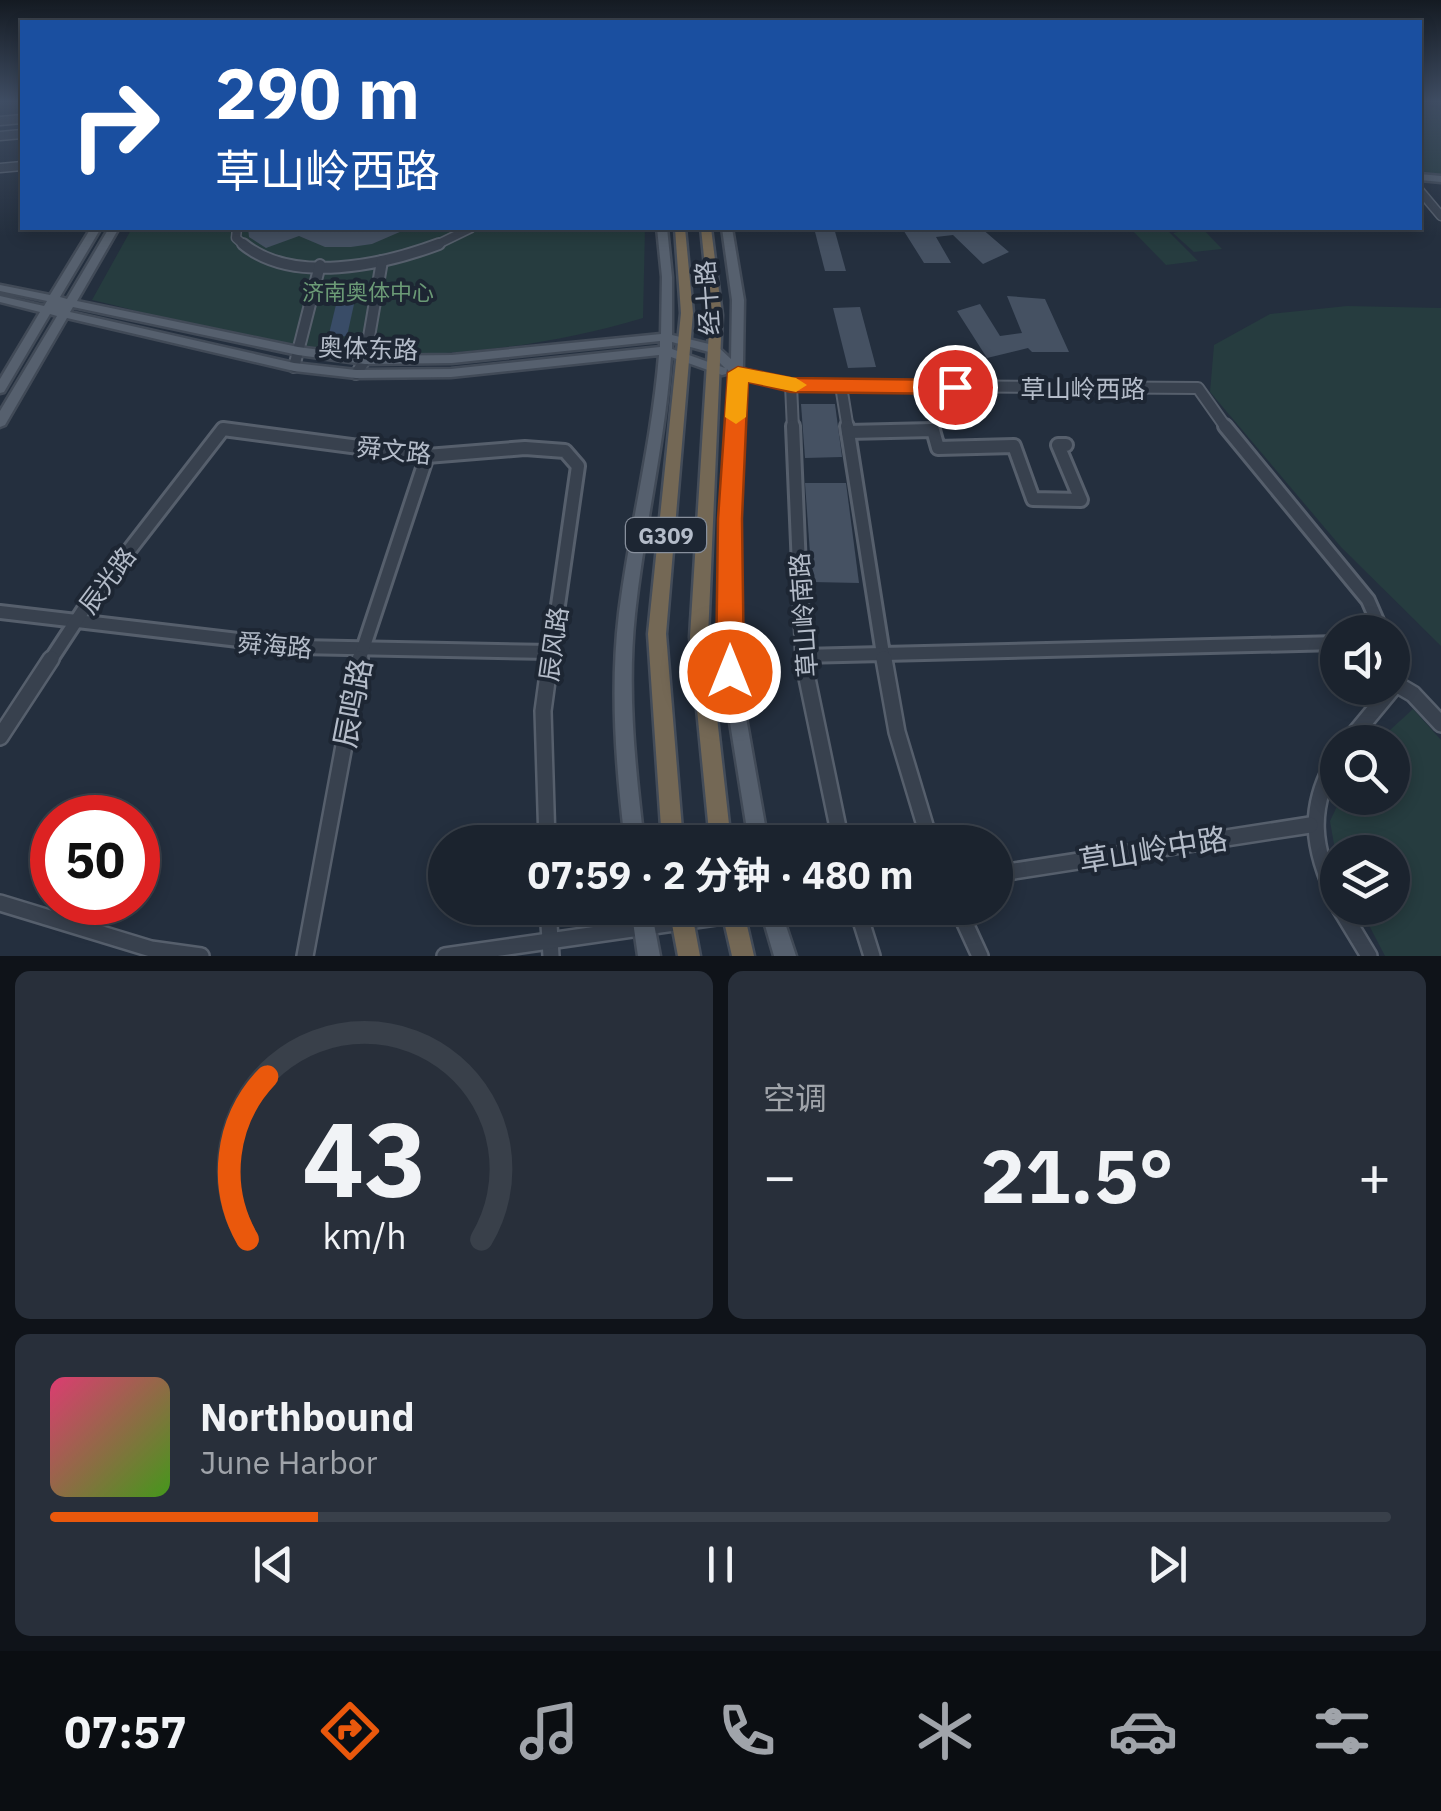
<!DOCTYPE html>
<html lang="zh">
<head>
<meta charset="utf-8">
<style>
  :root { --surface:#1b232e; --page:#282f3a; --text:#f1f3f6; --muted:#a0a4aa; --line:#39404a; --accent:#ea580c }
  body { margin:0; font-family:"IBM Plex Sans","Noto Sans SC",sans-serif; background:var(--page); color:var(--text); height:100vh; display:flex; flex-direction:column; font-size:38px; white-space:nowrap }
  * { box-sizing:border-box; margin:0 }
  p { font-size:32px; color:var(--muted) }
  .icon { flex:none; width:55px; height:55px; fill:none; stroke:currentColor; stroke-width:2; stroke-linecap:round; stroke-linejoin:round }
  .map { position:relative; height:956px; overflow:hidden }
  .side { display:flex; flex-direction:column; gap:15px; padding:15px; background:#0f1319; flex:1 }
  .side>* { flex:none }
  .hud { position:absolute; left:20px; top:20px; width:1402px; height:210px; border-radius:0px; box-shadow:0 5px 15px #0003,0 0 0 2px var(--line); background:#1a4fa0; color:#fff; overflow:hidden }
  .controls { position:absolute; left:1320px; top:615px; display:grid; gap:20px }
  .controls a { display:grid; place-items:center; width:90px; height:90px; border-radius:50%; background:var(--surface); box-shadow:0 5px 15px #0003,0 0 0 2px var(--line); font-size:50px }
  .speed { position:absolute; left:30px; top:795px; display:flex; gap:20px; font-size:50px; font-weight:700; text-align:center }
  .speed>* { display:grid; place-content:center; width:130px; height:130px; border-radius:50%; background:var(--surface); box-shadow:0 5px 15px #0003,0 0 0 2px var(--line); line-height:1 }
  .speed .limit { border:15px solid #d22; background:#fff; color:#111 }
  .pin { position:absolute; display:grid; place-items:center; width:85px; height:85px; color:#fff; margin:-42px; border:5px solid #fff; border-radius:50%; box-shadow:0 2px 10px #0007 }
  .me { position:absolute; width:110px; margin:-55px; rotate:0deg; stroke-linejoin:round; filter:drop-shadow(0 0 8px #0008) }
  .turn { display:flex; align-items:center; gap:35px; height:210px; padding:0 30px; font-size:45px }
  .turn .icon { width:130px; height:130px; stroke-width:2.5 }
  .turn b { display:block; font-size:70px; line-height:85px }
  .big { font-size:75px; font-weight:700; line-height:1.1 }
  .side .widget { flex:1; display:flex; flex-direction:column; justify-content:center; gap:15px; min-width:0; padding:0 35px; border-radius:15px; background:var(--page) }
  .side .dial { align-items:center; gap:0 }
  .dial svg { height:260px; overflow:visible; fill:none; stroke:var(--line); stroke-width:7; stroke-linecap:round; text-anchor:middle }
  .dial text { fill:var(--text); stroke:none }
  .song { display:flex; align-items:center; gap:30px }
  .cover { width:120px; height:120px; border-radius:15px; background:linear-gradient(135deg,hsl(340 70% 55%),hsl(100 70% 35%)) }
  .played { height:10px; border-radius:5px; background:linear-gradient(90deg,var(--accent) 20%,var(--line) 20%) }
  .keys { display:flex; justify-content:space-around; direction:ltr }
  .heat { display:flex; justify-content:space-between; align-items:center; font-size:55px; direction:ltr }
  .side .tiles { flex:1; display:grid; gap:15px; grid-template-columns:1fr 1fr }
  .widget:last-child { grid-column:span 2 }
  .trip { position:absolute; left:428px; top:825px; width:585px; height:100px; border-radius:50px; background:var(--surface); box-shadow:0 5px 15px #0003,0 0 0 2px var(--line); font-weight:700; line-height:100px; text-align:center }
  .tabs { display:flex; height:160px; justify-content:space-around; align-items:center; background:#0b0e12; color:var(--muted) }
  .tabs .icon { width:70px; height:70px }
  .tabs .selected { color:var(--accent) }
  .tabs b { font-size:45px; color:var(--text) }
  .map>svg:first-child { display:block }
  .green { fill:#263c3f }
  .water { fill:#394c67 }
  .building { fill:#455162 }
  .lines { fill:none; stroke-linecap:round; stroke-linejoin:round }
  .minor-far3-casing { stroke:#565f6c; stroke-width:11 }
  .minor-far2-casing { stroke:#565f6c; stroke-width:14 }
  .minor-far1-casing { stroke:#565f6c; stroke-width:18 }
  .minor-casing { stroke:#565f6c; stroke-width:20 }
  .major-casing { stroke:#414a57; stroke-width:5 }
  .highway-casing { stroke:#434c59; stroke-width:5 }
  .minor-far3 { stroke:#38414e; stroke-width:8 }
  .minor-far2 { stroke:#38414e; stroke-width:10 }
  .minor-far1 { stroke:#38414e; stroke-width:12 }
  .minor { stroke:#38414e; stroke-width:15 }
  .major { fill:#56606e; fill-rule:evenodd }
  .highway { fill:#746855; fill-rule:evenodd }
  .route { fill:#ea580c; stroke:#983908; stroke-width:2.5 }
  .slow { fill:#f59e0b }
  .labels { text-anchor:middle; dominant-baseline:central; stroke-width:8; stroke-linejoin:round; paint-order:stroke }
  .far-park-label { font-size:22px; fill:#6b9a76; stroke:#1d2633 }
  .shield { fill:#1d2633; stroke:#878f9c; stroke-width:2.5 }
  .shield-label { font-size:22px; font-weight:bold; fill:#b4bcc9 }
  .street-label { font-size:25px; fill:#b4bcc9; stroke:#1d2633 }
  .near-street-label { font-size:30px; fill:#b4bcc9; stroke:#1d2633 }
</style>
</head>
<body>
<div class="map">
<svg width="1441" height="956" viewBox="0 0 1441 956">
  <rect width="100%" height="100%" fill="#242f3e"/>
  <g class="green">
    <polygon points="1420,103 1441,110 1441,175 1420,173"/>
    <path d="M132,228H645L643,318C553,345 456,357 363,355C279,353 175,319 92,300Z"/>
    <polygon points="1130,228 1202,228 1222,249 1194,252 1173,233 1192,229 1168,231 1198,261 1166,265"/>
    <polygon points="1347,306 1441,308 1441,646 1341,547 1210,392 1214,345 1270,314"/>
    <polygon points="1413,709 1441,740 1441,956 1385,956 1360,908 1392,908 1392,852 1338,852 1337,862 1330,821 1341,798 1392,798 1392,742 1377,742"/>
  </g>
  <polygon class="water" points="358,286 347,336 328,338 340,288"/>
  <g class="building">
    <polygon points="248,228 409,228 372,244 351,247 325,247 299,236 266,248 249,237"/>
    <polygon points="814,228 834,228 846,271 825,271"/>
    <polygon points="902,228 981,228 1009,252 983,264 953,235 936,237 951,263 924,263"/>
    <polygon points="1007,296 1045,299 1069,352 1032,352 1028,348 987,358 957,311 980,304 1000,336 1022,333"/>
    <polygon points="860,307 876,367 848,368 833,308"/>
    <polygon points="801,404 835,404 842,457 805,458"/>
    <polygon points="805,483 846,483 859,583 812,582"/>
  </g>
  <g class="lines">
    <defs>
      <g id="minor-far3">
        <polyline points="0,121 22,119"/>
        <polyline points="0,136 22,134"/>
        <polyline points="0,168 22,166"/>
        <polyline points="1420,191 1441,216"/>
        <polyline points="237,228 236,238 246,247"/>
        <polyline points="432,247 471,228"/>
      </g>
      <g id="minor-far2">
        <path d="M243,244C293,285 383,265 439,244"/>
        <polyline points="294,367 320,265"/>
        <polyline points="738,373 791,385 1198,388 1227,429"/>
        <polyline points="356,374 365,360 382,261"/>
        <polyline points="791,385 793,429"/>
        <polyline points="841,386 848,429"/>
      </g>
      <g id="minor-far1">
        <polyline points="793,426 803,661"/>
        <polyline points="847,426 883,654 1338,643"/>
        <polyline points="1225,426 1368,600 1382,632"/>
        <polyline points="848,432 933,430 938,448 1014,446 1033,499 1081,500 1058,445 1066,445"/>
        <polyline points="0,612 298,647 552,652"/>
        <polyline points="802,656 883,654 884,661"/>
        <polyline points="50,661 86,606 223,429 427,456 525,448 565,451 578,466 550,661"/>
        <polyline points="359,661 427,456"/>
      </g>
      <g id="minor">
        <polyline points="803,659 841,842"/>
        <polyline points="884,659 897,732 930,842"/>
        <polyline points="1396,684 1413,694 1441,724"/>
        <polyline points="0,737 51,659"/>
        <polyline points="1348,742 1396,684 1392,671"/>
        <path d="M1338,756C1306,807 1312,849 1338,902"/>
        <polyline points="547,842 543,711 550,659"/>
        <polyline points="995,874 1310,825"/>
        <polyline points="0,903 151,949 201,956"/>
        <polyline points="548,908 551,956"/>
        <polyline points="857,908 872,956"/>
        <polyline points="958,908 980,956"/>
        <polyline points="1340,908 1369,956"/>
        <polyline points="305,956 360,659"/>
        <polyline points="445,956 779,908"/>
      </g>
      <g id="major">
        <polygon points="1420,174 1441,176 1441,182 1420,180"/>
        <path d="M91,228H101L60,297L67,299L109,228H119L77,301L298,347L365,356L452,355L661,334L662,277L657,228H667L672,277V335L717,346L731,359L732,300L722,228H732L744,300L738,672L768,842H749L722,672L730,373L727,369L726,374L722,375L671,357C665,443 644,528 635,614C627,690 635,766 644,842H625C616,767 610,689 619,613C630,526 652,442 659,355L451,377L356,378L294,371L67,318L5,425L0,427V411L57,316L50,314L4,392L0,393V379L40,312L0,302V296L44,306L47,301L0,291V285L50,295ZM73,307L298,355L365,364L452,363L660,341V347L451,369L356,370L294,363L70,312ZM672,342L709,352L725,368L672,349Z"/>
        <polygon points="631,908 651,908 660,956 638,956"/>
        <polygon points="760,908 780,908 796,956 774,956"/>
      </g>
      <g id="highway">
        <polygon points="675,228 685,228 693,313 666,634 683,842 662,842 648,634 681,313"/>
        <polygon points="701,228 711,228 722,315 708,637 731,842 710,842 690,637 710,315"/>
        <polygon points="669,908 691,908 700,956 678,956"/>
        <polygon points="721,908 743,908 754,956 732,956"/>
      </g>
    </defs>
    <use href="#minor-far3" class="minor-far3-casing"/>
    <use href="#minor-far2" class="minor-far2-casing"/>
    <use href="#minor-far1" class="minor-far1-casing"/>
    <use href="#minor" class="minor-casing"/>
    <use href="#major" class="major-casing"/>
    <use href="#highway" class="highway-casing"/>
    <use href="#minor-far3" class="minor-far3"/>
    <use href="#minor-far2" class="minor-far2"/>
    <use href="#minor-far1" class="minor-far1"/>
    <use href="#minor" class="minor"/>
    <use href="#major" class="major"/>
    <use href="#highway" class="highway"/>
  </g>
  <linearGradient id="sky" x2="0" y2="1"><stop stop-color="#141a22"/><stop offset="0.43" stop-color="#3f4d63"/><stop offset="1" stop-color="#3f4d63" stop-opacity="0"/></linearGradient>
  <rect width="1441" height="236" fill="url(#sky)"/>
  <polygon class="route" points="738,367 791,378 955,380 965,387 955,394 791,392 748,382 742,519 744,672 740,680 730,684 720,680 716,672 718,519 728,373"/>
  <polygon class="slow" points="738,367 796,378 807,385 796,392 748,382 746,417 736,424 725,417 728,373"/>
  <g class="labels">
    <g class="far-park-label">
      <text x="368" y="291">济南奥体中心</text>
    </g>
    <rect class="shield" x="626" y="518" width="80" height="34" rx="8"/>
    <g class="shield-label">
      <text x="666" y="535">G309</text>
    </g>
    <g class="street-label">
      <text transform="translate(707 298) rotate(-94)">经十路</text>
      <text transform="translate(368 348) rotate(2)">奥体东路</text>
      <text x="1083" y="388">草山岭西路</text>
      <text transform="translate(394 450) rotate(6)">舜文路</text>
      <text transform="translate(107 580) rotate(-53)">辰光路</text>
      <text transform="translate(803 615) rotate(-94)">草山岭南路</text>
      <text transform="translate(553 644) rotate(-82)">辰风路</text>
      <text transform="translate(275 645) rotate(5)">舜海路</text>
    </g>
    <g class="near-street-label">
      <text transform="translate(352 703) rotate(-79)">辰鸣路</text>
      <text transform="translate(1153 849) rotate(-9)">草山岭中路</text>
    </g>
  </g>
</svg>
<div class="controls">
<a><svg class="icon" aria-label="sound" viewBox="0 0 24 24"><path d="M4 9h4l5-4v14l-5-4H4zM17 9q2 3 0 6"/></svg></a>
<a><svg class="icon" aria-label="search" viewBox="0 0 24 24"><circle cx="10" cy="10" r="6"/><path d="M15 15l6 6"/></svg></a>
<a><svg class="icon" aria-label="layers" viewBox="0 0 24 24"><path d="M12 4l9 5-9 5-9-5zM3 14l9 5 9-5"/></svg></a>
</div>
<div class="speed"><div class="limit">50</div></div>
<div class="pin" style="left:955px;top:387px;background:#d93025"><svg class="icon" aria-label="arrive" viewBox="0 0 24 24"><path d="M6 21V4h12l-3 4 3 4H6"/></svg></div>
<svg class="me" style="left:730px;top:672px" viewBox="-20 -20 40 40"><circle r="17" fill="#ea580c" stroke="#fff" stroke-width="3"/><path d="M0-11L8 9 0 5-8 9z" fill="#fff"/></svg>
<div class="trip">07:59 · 2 分钟 · 480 m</div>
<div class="hud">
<div class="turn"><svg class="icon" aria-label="right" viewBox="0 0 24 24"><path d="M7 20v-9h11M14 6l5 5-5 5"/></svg><div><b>290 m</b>草山岭西路</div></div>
</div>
</div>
<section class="side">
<div class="tiles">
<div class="widget dial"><svg viewBox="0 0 100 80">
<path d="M14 69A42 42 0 1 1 86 69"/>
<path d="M14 69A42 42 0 0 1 20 19" stroke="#ea580c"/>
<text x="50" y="56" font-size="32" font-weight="700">43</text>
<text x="50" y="72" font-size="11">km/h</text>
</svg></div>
<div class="widget"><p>空调</p>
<div class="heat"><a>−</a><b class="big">21.5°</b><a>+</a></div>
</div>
<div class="widget">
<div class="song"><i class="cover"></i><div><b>Northbound</b><p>June Harbor</p></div></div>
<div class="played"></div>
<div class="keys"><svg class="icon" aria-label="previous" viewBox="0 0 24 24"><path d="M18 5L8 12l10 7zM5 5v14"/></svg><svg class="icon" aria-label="pause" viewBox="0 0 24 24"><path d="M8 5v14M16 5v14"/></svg><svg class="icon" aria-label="next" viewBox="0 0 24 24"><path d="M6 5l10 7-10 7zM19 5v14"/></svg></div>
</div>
</div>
</section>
<nav class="tabs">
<b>07:57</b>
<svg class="icon selected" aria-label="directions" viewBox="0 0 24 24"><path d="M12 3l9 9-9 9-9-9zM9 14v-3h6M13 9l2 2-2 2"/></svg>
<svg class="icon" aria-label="music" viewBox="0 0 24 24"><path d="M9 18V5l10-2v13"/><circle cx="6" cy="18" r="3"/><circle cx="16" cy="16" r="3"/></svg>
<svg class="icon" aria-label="phone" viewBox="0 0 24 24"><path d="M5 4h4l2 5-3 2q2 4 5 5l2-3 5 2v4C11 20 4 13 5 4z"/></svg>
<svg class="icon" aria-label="climate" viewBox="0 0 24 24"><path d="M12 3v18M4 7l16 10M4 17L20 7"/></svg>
<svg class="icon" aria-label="car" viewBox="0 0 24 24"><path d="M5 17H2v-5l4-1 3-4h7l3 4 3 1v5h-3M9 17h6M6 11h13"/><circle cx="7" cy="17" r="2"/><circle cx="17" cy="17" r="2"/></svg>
<svg class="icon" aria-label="filters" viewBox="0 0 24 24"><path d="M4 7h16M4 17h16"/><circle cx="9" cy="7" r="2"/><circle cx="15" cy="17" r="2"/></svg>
</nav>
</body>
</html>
